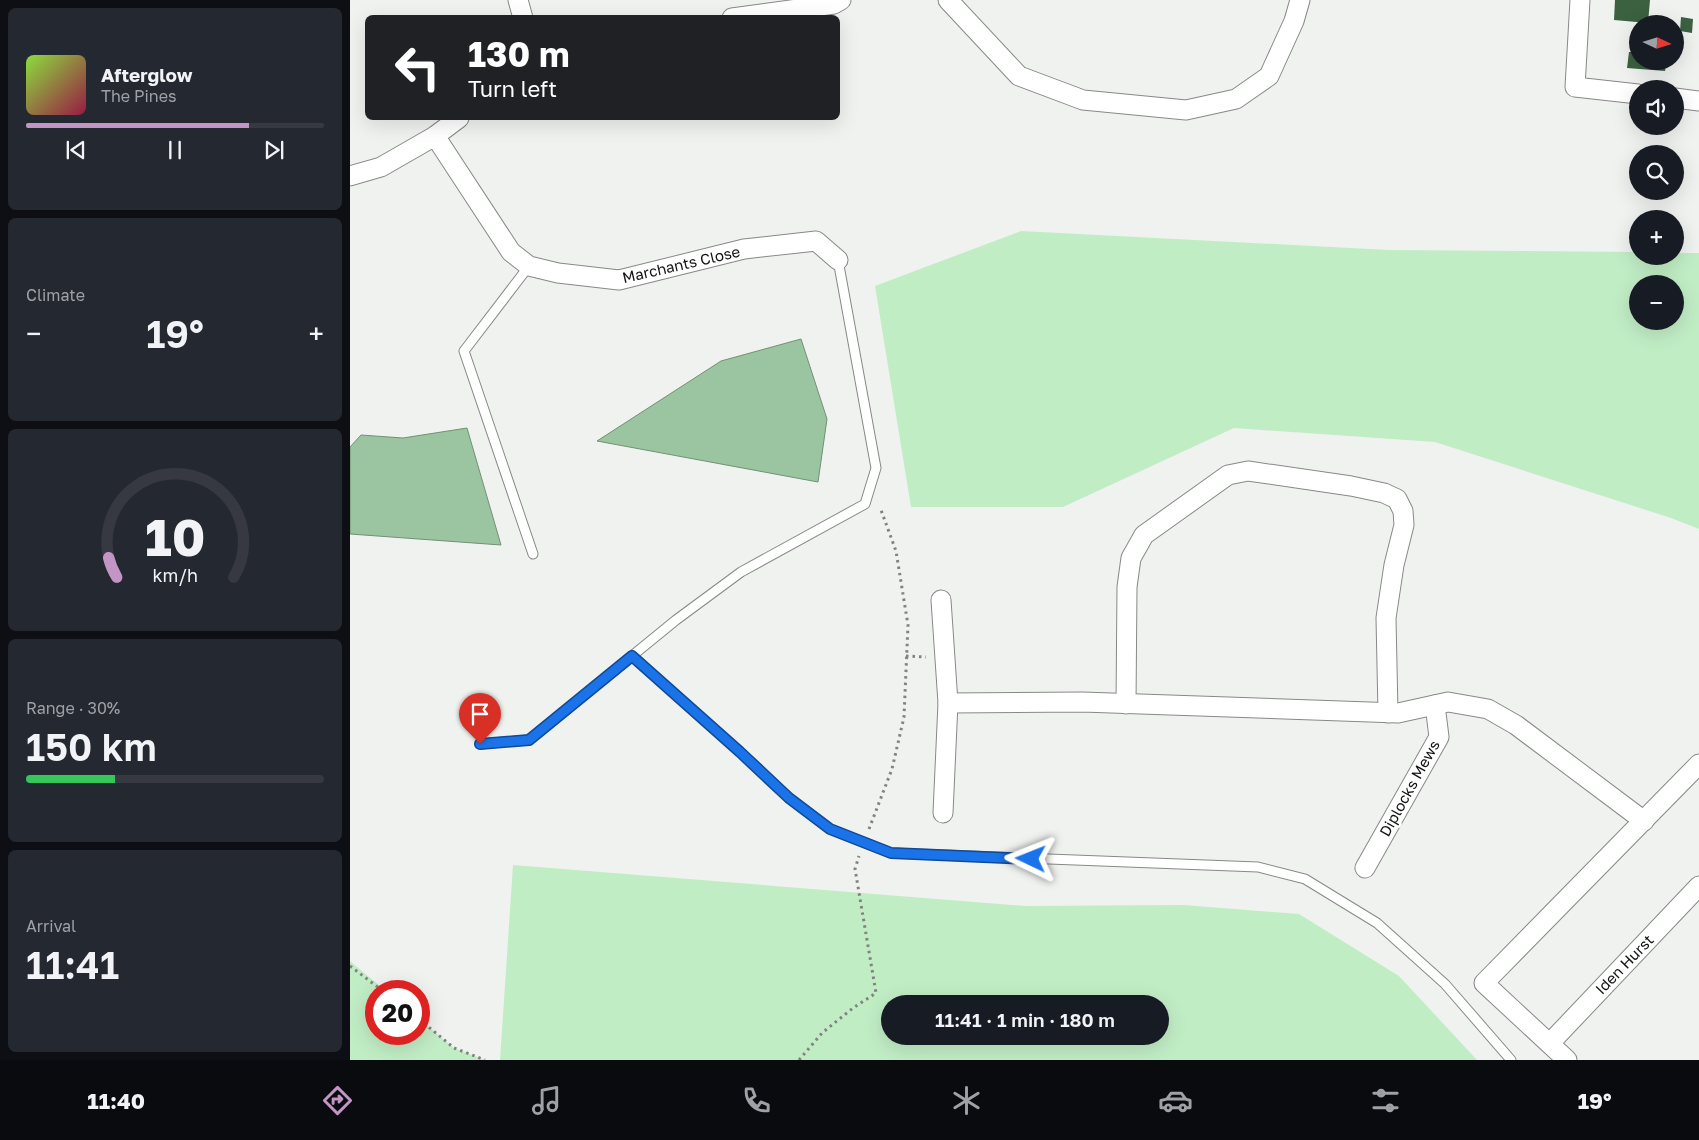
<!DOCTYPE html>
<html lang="en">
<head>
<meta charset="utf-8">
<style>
  :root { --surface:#171b24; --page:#242831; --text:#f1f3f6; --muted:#9ea1a6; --line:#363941; --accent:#c295c5 }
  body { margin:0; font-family:"Golos Text",sans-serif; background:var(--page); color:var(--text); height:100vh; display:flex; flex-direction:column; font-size:19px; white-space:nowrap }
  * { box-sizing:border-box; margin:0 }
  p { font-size:16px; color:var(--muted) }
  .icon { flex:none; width:28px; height:28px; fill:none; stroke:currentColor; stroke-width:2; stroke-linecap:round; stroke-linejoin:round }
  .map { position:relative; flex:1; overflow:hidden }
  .side { display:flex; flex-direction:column; gap:8px; padding:8px; background:#0d0f14; width:350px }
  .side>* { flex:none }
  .guide { position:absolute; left:15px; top:15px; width:475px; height:105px; border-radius:8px; box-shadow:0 5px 20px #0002; background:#202124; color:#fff; overflow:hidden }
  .needle { width:32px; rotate:94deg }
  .tools { position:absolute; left:1279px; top:15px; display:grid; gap:10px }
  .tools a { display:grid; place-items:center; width:55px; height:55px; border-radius:50%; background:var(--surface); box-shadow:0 5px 20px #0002; font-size:25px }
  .speed { position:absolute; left:15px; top:980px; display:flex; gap:10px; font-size:25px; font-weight:700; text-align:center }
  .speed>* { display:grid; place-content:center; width:65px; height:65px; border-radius:50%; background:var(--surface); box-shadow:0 5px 20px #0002; line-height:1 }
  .speed .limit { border:8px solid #d22; background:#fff; color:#111 }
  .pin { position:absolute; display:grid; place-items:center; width:42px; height:42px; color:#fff; margin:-51px -21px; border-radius:50% 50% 50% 0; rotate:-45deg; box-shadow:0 0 5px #0007 }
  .pin .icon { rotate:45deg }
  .me { position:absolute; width:55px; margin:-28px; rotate:272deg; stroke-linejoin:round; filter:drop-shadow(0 0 4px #0008) }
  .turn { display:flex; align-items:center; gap:18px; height:105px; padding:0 20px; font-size:22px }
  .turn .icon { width:65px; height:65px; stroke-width:2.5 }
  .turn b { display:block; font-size:35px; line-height:42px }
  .big { font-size:38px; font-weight:600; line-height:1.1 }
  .side .card { flex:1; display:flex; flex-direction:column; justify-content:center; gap:8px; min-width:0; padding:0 18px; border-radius:8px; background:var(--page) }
  .side .dial { align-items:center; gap:0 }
  .dial svg { height:130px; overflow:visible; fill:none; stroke:var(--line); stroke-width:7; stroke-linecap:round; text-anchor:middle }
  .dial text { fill:var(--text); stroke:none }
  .song { display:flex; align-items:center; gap:15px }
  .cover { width:60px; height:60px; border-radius:8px; background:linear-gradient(135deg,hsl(90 70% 55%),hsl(340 70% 35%)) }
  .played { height:5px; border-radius:2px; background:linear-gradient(90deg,var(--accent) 75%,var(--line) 75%) }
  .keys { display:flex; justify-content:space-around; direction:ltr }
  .heat { display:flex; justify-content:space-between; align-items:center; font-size:28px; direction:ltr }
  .charge { height:8px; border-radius:4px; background:linear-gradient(90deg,#34c759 30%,var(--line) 0) }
  .trip { position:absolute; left:531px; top:995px; width:288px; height:50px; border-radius:25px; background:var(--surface); box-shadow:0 5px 20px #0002; font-weight:600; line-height:50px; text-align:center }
  .tab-bar { display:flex; height:80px; justify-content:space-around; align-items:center; background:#090b0e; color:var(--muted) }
  .tab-bar .icon { width:35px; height:35px }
  .tab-bar .active { color:var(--accent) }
  .tab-bar b { font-size:22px; color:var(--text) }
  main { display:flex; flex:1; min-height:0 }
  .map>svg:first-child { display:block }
  .green { fill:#c1edc5; fill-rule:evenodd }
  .water { fill:#9bc5a0; stroke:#729075 }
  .building { fill:#3b6140 }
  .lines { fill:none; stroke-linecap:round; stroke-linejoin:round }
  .service-casing { stroke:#878987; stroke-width:11 }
  .minor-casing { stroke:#878987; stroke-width:21 }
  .path { stroke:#818281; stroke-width:3; stroke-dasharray:2.5 4; stroke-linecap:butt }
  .service { stroke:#fff; stroke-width:9 }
  .minor { stroke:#fff; stroke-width:19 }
  .route-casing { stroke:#114b97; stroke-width:12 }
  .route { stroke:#1a73e8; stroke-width:9 }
  .labels { text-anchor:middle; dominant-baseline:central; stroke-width:5; stroke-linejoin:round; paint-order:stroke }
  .street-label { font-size:15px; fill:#121312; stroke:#fefffe }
</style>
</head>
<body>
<main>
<section class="side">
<div class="card">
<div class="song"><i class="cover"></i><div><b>Afterglow</b><p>The Pines</p></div></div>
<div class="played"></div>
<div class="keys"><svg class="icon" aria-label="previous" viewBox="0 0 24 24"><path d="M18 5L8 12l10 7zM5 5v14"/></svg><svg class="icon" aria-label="pause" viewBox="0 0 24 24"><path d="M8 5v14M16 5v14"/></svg><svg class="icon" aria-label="next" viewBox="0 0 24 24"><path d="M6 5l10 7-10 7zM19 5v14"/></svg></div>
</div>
<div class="card"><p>Climate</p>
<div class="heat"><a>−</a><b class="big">19°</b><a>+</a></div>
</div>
<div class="card dial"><svg viewBox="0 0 100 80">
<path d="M14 69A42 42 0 1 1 86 69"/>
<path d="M14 69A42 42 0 0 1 9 57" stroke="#c295c5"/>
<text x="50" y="56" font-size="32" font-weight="700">10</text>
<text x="50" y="72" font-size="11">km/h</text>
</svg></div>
<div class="card"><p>Range · 30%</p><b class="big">150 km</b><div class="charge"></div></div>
<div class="card"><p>Arrival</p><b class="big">11:41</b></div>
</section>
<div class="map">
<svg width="1349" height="1060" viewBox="0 0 1349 1060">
  <rect width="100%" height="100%" fill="#f0f2f0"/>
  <g class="green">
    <path d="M671,231L1039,250L1287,252L1288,256H1325V253H1349V529L1321,518L1085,442L884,428L713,507H561L525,286ZM1288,284H1325V321H1288Z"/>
    <path d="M163,865L675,906L834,905L949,914L1049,976L1127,1060H150ZM540,1004H810V1036H540Z"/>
    <polygon points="0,961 36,991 26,991 26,1034 69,1034 69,1019 104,1048 135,1060 0,1060"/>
  </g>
  <g class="water">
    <polygon points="451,339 477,419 468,482 247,441 371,361"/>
    <polygon points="117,428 151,545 0,534 0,447 11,435 53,438"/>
  </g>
  <g class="building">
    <polygon points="1265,0 1300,0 1298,23 1264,20"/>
    <polygon points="1331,17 1343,19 1342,33 1330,31"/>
    <polygon points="1286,34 1288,34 1288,61 1317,61 1315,71 1277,68 1279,52 1284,52"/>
  </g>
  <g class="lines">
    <defs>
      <g id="service">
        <polyline points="179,266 114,351 183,554"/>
        <polyline points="282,656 390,752 439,798 480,829 541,853 908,867 955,879 1027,923 1095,984 1161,1060"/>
        <polyline points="130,744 179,740 326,620 391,572 515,504 526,468 488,260"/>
      </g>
      <g id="minor">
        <polyline points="168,0 173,18"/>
        <polyline points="598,0 669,76 733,100 836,110 886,99 919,76 944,21 950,0"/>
        <polyline points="1230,0 1225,87 1288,94"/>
        <polyline points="382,18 484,4 491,0"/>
        <polyline points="1325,98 1349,101"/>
        <polyline points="85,136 161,252 179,266 208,273 269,280 394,249 466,241 488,260"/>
        <polyline points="0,176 31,167 85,136 109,118"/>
        <polyline points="591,600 598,703 593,813"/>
        <polyline points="598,703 732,702 1048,713 1098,702 1138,709 1166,725 1294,821"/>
        <polyline points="776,704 777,587 781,558 794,535 878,475 898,471 1001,486 1034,493 1047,499 1053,511 1054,525 1044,565 1036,618 1038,713"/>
        <polyline points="1015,868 1089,737 1085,705"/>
        <polyline points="1200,1043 1349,886"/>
        <polyline points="1217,1060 1134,983 1349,764"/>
      </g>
    </defs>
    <use href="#service" class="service-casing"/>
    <use href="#minor" class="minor-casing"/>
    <g class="path">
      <polyline points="556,656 576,657"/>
      <polyline points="519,829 542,769 554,717 558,625 546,551 531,510"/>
      <polyline points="0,966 33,991"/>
      <polyline points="69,1019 104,1048 135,1060"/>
      <polyline points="449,1060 472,1033 503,1008 526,993 505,869 509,856"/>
    </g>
    <use href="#service" class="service"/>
    <use href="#minor" class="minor"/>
  </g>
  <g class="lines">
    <defs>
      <polyline id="route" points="130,744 179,740 282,656 390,752 439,798 480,829 541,853 681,859"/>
    </defs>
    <use href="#route" class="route-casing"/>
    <use href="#route" class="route"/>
  </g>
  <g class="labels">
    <g class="street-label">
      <text transform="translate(331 264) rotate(-13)">Marchants Close</text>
      <text transform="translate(1059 788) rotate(-61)">Diplocks Mews</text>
      <text transform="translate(1274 964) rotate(-46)">Iden Hurst</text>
    </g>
  </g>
</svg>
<div class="tools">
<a><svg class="needle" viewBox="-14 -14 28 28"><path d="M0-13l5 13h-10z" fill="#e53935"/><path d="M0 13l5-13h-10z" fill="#9ea1a6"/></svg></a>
<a><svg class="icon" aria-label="sound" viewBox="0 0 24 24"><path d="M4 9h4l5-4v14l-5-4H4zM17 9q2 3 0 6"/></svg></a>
<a><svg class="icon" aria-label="search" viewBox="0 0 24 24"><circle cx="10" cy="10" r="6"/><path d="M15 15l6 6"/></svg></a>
<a>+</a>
<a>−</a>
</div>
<div class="speed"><div class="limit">20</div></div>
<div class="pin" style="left:130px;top:744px;background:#d93025"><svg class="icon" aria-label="arrive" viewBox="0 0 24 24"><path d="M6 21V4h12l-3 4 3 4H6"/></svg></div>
<svg class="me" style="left:681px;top:859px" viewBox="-20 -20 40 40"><path d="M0-17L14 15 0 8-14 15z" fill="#1a73e8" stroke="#fff" stroke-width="4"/></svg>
<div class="trip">11:41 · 1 min · 180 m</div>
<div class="guide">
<div class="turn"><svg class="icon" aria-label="left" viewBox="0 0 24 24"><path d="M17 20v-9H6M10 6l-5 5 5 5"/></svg><div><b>130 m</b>Turn left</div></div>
</div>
</div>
</main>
<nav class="tab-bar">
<b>11:40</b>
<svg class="icon active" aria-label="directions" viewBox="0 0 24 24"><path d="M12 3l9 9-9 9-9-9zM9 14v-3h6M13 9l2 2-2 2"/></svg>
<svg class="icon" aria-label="music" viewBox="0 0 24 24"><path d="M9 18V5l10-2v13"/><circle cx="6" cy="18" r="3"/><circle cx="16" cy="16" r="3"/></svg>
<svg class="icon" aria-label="phone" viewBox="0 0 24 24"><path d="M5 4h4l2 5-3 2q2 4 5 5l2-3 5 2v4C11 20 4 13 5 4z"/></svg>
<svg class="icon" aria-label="climate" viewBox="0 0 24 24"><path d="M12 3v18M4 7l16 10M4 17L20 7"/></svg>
<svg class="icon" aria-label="car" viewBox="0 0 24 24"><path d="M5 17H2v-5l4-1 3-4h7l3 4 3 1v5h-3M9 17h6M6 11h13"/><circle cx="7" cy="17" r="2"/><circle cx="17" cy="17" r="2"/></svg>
<svg class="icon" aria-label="filters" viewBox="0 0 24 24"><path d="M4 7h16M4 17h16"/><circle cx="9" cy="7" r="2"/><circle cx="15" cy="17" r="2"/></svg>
<b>19°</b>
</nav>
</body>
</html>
